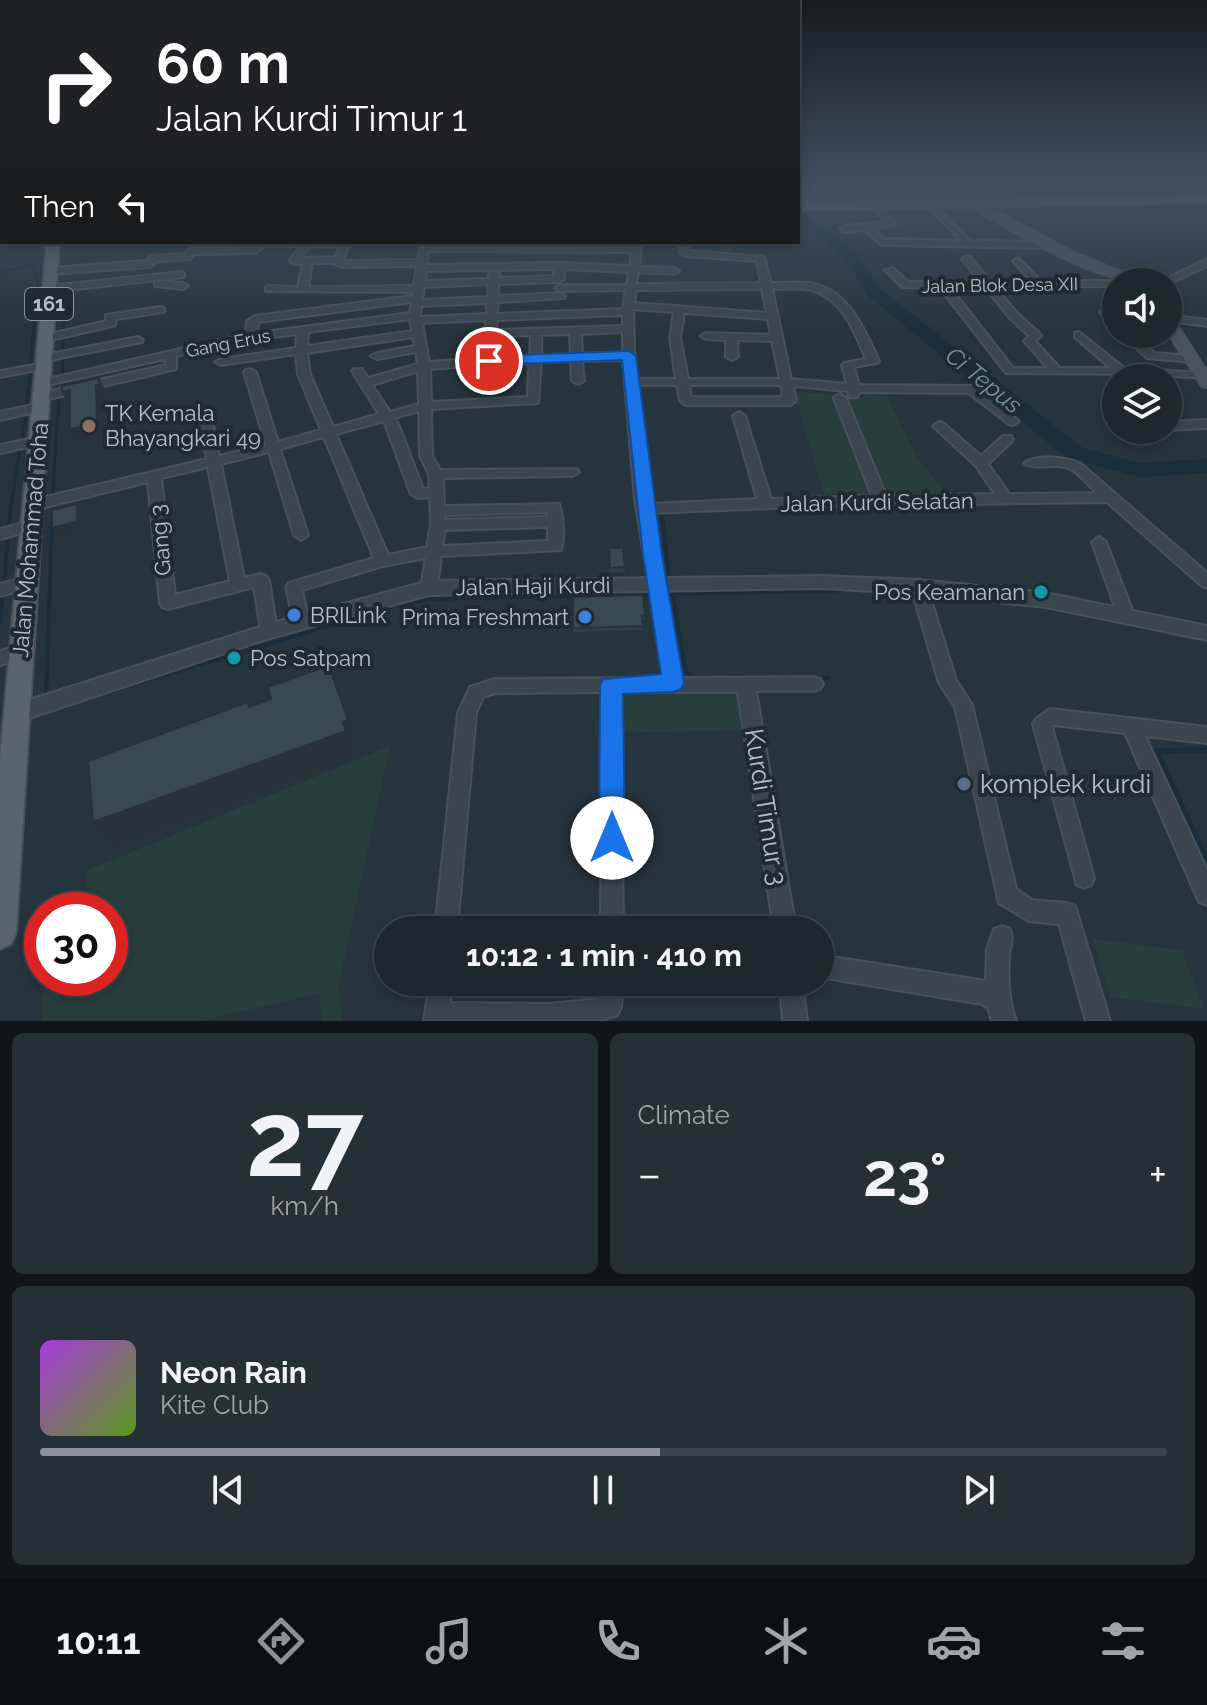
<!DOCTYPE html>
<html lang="en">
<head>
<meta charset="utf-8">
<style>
  :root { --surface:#1c272e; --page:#252f36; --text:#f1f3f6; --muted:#a0a5aa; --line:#3a444a; --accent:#8c9099 }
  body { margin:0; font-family:Raleway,sans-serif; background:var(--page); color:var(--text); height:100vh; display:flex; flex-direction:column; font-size:30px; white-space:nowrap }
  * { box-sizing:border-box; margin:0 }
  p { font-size:26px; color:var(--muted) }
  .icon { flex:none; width:44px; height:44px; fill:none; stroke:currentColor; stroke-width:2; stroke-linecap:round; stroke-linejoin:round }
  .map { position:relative; height:1021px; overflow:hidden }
  .details { display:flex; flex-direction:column; gap:12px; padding:12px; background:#0f1519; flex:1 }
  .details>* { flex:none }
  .hud { position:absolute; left:0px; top:0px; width:800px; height:244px; box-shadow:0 4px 12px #0003,0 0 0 2px var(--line); background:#202124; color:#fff; overflow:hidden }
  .controls { position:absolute; left:1102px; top:268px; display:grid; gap:16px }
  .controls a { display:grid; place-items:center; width:80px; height:80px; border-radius:50%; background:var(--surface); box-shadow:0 4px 12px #0003,0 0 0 2px var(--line); font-size:40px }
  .speed { position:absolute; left:24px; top:892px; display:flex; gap:16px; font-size:40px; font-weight:700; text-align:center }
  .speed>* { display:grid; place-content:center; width:104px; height:104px; border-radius:50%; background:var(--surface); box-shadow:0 4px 12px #0003,0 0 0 2px var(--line); line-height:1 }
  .speed .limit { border:12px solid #d22; background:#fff; color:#111 }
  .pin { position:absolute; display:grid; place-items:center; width:68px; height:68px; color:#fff; margin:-34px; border:4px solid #fff; border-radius:50%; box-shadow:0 2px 8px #0007 }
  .me { position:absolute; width:88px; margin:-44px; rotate:0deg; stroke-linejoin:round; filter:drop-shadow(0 0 6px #0008) }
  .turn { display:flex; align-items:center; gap:28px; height:168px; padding:0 24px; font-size:36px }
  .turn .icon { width:104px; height:104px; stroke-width:2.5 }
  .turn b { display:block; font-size:56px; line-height:68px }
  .then { display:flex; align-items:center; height:76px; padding:0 24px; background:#0003; gap:16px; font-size:30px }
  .big { font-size:60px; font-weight:700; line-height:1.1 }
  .details .widget { flex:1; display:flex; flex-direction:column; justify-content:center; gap:12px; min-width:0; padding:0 28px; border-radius:12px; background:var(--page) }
  .details .dial { align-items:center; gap:0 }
  .dial b { font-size:104px; line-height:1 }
  .song { display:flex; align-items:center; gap:24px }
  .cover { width:96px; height:96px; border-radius:12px; background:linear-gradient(135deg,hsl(280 70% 55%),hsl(90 70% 35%)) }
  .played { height:8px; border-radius:4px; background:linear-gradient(90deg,var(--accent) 55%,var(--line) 55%) }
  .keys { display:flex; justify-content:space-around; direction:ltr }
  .heat { display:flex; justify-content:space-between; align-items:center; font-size:44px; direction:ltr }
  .details .tiles { flex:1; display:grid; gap:12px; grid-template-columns:1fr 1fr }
  .widget:last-child { grid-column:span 2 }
  .trip { position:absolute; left:374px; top:916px; width:460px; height:80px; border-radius:40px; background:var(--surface); box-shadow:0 4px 12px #0003,0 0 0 2px var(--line); font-weight:700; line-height:80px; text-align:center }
  .tab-bar { display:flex; height:128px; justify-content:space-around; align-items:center; background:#0b1012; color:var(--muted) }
  .tab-bar .icon { width:56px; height:56px }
  .tab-bar .current { color:var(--accent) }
  .tab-bar b { font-size:36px; color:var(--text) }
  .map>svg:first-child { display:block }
  .green { fill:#283e3c }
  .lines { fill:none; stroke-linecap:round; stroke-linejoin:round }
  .stream-far2 { stroke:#1a2d3a; stroke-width:3 }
  .stream-far1 { stroke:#1a2d3a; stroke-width:4 }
  .stream { stroke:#1a2d3a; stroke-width:6 }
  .river { fill:#1a2d3a; fill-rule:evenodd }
  .minor-casing { stroke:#465159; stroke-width:4 }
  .tertiary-casing { stroke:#465159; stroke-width:4 }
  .secondary-casing { stroke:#465159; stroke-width:4 }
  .primary-casing { stroke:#465159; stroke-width:4 }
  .trunk-casing { stroke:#455058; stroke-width:4 }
  .minor { fill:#3a454d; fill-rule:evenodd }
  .tertiary { fill:#3a454d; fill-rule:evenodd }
  .secondary { fill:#485560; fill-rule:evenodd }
  .primary { fill:#58656d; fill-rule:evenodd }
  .trunk { fill:#656462; fill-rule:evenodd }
  .wall { fill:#313f47 }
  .shaded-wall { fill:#283339 }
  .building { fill:#394952; stroke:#283339; stroke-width:2 }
  .route { fill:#1a73e8; stroke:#114b97; stroke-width:2 }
  .education-dot { fill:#8d6e63; stroke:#1f2a32; stroke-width:3 }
  .culture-dot { fill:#0f9aa8; stroke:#1f2a32; stroke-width:3 }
  .shop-dot { fill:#3f7fe0; stroke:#1f2a32; stroke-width:3 }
  .service-dot { fill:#5c6f8a; stroke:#1f2a32; stroke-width:3 }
  .labels { text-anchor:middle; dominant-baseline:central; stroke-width:8; stroke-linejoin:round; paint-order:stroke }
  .far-street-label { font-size:18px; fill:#b6c0c8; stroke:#1f2a32 }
  .shield { fill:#1f2a32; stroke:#89939b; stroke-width:2 }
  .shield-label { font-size:20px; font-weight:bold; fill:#b6c0c8 }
  .poi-label { font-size:22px; fill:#b6c0c8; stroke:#1f2a32; text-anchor:start }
  .street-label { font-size:22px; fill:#b6c0c8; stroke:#1f2a32 }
  .water-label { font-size:24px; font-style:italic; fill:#7291a4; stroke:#1f2a32 }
  .near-poi-label { font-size:26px; fill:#b6c0c8; stroke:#1f2a32; text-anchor:start }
  .near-street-label { font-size:26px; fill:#b6c0c8; stroke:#1f2a32 }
</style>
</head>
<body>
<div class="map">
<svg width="1207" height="1021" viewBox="0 0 1207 1021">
  <rect width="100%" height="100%" fill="#26343d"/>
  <g class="green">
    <polygon points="794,392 887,396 917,457 948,496 824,494"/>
    <polygon points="740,686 748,730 616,733 614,689"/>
    <polygon points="390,746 339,983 342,1021 322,1021 319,993 201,1021 42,1021 44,978 110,978 110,910 62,910 89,902 86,871"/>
    <polygon points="1093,939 1182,950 1204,1009 1110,997"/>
  </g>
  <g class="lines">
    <g class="stream-far2">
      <polyline points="0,272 33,265 38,282 28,391"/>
      <polyline points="63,333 65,288"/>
      <polyline points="63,335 63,354"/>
      <polyline points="62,378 63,356"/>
      <polyline points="27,409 28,393"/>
      <polyline points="58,416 60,393"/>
      <polyline points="21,443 27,411"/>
      <polyline points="13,495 20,446"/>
      <polyline points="53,495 57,419"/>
    </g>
    <g class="stream-far1">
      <polyline points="53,498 53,493"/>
      <polyline points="661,510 670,581"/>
      <polyline points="8,530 13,493"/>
      <polyline points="4,587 8,533"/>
      <polyline points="672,591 686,673 696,678"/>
      <polyline points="661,594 860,590"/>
      <polyline points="1056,609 1157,630"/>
      <polyline points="0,624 3,590"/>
      <polyline points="813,678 829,678"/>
      <polyline points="99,695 390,607 430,599 653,594"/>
      <polyline points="46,699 52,524"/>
    </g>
    <polyline class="stream" points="1207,750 1156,751 1207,861"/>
    <polygon class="river" points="798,209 858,253 879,288 1083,448 1140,463 1207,459 1207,473 1140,477 1067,458 867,295 846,259 798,220"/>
    <defs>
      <g id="minor">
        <polygon points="1179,189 1188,189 1197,195 1190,197"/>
        <polygon points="930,201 970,241 1050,242 1054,245 1050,248 882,245 864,230 844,232 840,229 844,226 886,222 871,205 875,203 896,224 873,229 884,239 961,241 927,205 926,203"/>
        <path d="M258,242H348L349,244L343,261L418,260L421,249L429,245L632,246L633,242H641L639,267L674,268L679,271L674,274L638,272L636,284L761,283L757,261L685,256L680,253L679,242H687L689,251L764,257L771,283C783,283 797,282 809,283C848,288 865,330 879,361L877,363L854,367L859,385L971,386L1019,421L1013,425L1009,424L968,393L859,392L857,397H849L848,391L793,386L796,401L790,405H686L680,401L677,385H636L650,504L757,499L733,416L739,412L745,416L771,499L872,496L834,398L840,394L846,398L886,496L995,494L976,466L933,426L939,422L943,423L981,456L1003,436H1011L1013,439L1011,442L988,464L1009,494L1097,493C1088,485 1076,469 1065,467C1051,463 1036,471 1024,463C1038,454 1064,457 1080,463L1207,573V588L1202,586L1107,502L820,506L651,513L681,678L814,677L820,679L823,684L820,689L814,691H756L796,930H774L738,692H620L623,930H601L602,692L495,693L483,697L476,713L457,930H435L458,713L470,687L495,679L664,678L635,499L623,360L582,361L584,381L578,384L572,381L571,361L541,362L538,403L431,409L432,456L440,470L577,469L579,472L572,476L443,478L444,506L559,504C563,516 565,537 561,550L441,556L437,588L434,592H424L421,588L426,558L383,566L302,590L309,622L307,626L301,628L295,626L286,587L289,583L374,558L324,437L280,449L308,535L301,540L294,535L269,452L221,464L244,578L261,574L266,576L269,580L277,631L275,635L269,637L263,635L261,631L254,587L168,609L162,607L160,603L148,482L33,510L26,505L33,500L207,459L199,416L201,413L205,412L211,416L219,456L266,445L244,372L246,370L250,369L256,372L278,442L321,430L298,374L296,354L221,365L215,362L221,359L296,348L297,334L242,341L176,356V369L41,401L35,397L37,394L166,365L165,359L43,386L39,385V381L246,334L247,321L255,316L413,296V292L266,291V287L269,286L298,287L303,264H295L290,261L300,246L265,245L256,253L194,254L190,259L157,261L150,267L51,274L46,271L51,268L147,261L151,256L184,254L191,248L253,247ZM309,246L340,247L335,257L301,258ZM431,251L632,252L630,266L559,263L427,265L428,252ZM312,263H333L342,267L417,266L414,286L308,287ZM554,269V276L499,278V274L494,271L489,274V279L425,281L426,271ZM564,269L629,272L627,285H560L555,288L560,291L626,290L623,309L497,314L498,302L564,298L565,296L560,293L498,296V284L559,282L564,279ZM489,284L488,297L422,300L424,287ZM762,289L767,313L634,303L636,290ZM772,289C784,289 799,287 811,290C842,298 855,332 866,359L844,363L842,365L847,384L791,379ZM412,302L410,313L257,333L258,322ZM487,303V314L420,317L421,306ZM633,309L674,312L670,338L676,379H635ZM684,313L768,319L771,335L706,333L701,336L706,339L726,340V357L732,360L738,357L737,340L772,341L780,379H688L680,338ZM623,315V326L496,330L497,320ZM410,319L412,331L307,346L308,332ZM486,320L484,358L429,362L422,323ZM623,332V353L582,354L581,334ZM570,334L571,355L541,356V335ZM531,335L530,356L495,357L496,336ZM413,337L415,346L377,353L371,356L377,359L416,352L418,364L368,378L362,369H354L352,371L379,414L333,427L310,374L307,353ZM529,363L528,397L431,402L430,369L483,365L482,385L488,388L494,385L495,364ZM418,371L419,404L390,412L372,385ZM689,385H781L783,397H691ZM419,411L420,456L429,474L430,488L423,489L399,426L394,418ZM384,421L411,494L418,498L430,497L431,525L427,547L388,555L336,434ZM208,467L230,581L175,595L161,478ZM547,512V517L445,520V515ZM548,527V541L442,546L445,530Z"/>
        <path d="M967,256L970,257L990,281H1031L1013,261L1018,258L1041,281H1119L1116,282V286L995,287L1017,313L1040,334L1041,336L1035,341L1060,368H1110L1075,337V333L1079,332L1124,368L1203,373L1207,374V378L1138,374L1006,373L940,288L902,287L885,270L893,268L908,282L980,281L962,259ZM950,287H985L1009,317L1029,336L1024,341L1048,368H1013Z"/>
        <polygon points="1207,259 1207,266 1168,284 1168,282 1160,282"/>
        <polygon points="181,272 184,273 184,277 50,292 45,289 50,286"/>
        <polygon points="158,281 183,283 188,286 183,289 155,286 155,282"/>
        <polygon points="160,307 164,308 164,312 116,319 115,325 109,327 46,341 41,338 42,336 106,321 106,315"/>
        <polygon points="1105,309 1116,318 1116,327 1112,326 1100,312"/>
        <polygon points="1168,315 1207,320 1207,326 1168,321"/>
        <polygon points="1122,334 1133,334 1154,353 1193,356 1199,359 1193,362 1147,358"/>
        <polygon points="138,337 143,340 142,342 45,361 39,358 45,355"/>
        <polygon points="44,363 50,366 48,368 0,377 0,371"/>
        <polygon points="41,403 45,404 47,407 45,410 0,420 0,412"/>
        <polygon points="1207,420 1207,428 1168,430 1168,422"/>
        <polygon points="38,437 42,438 44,441 42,444 0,453 0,445"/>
        <polygon points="31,521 38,526 36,529 0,539 0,529"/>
        <polygon points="1099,537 1106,542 1135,618 1133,622 1127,624 1121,622 1119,618 1092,542"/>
        <polygon points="27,577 32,579 35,583 32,587 0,596 0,584"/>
        <polygon points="919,581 924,583 927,587 956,680 972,705 1016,889 1032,900 1067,903 1075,906 1110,1021 1086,1021 1059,924 1029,921 999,903 955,707 939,683 911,587 914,583"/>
        <polygon points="21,645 27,647 29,652 27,657 0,665 0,651"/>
        <polygon points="1050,709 1207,727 1207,743 1145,736 1207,870 1207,905 1199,902 1125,733 1053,725 1052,727 1094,878 1091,885 1084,888 1077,885 1033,724 1036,719"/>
        <path d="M1002,926L1010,929C1014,939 1010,945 1009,955C1008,978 1008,999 1016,1021H992L988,1008L982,1004L820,977V955L986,981L987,950L994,929Z"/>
        <polygon points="430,982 452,982 450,1003 548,1004 590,1000 599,998 601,982 623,982 621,1007 617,1015 599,1021 424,1021"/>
        <polygon points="780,982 802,982 807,1021 783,1021"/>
      </g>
      <g id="tertiary">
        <polygon points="945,189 956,189 969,199 961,201"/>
        <polygon points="823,576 919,580 1046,593 1207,626 1207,640 1046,607 919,594 823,588 429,595 270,638 17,722 10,719 7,713 10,707 17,704 269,624 429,581"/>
      </g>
      <g id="secondary">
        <path d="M960,197H968L1075,253L1146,282C1091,282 1010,228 960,201Z"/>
        <polygon points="1168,318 1173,319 1207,372 1207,387 1202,386 1168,333"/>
      </g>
      <polygon id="primary" points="47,242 59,242 16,933 11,944 0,949 0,759"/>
      <g id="trunk">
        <polygon points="1207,195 1207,203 798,210 798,202"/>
        <rect x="0" y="207" width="2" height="8"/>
      </g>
    </defs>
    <use href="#minor" class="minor-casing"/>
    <use href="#tertiary" class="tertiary-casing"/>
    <use href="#secondary" class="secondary-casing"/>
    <use href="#primary" class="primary-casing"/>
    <use href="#trunk" class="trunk-casing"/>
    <use href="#minor" class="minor"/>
    <use href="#tertiary" class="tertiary"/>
    <use href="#secondary" class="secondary"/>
    <use href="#primary" class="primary"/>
    <use href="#trunk" class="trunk"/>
  </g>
  <g class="wall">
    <polygon points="720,242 735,242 732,251 722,251"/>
    <polygon points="609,548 623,548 625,572 610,572"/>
    <polygon points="573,597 645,616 645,620 642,620 642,630 573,632"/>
  </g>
  <g class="shaded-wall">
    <polygon points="99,378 105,389 105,395 101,396 103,435 76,441 70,429"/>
    <polygon points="70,390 76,402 68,404 62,392"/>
    <polygon points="77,504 82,513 82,530 57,537 52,528"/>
    <polygon points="330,669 358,746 353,748 356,757 114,847 93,822 343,722"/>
  </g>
  <g class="building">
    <polygon points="99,378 100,384 96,385 97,423 70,429 70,390 62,392 62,386"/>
    <polygon points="77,504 77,521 52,528 52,510"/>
    <polygon points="609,548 623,548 625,567 610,568"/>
    <polygon points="643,595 645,616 642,616 643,626 573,628 573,597"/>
    <polygon points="325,667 330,669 348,720 343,722 346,731 93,822 88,761 248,702 249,707 271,699 268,687"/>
  </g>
  <linearGradient id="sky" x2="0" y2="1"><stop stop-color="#151d22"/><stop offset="0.57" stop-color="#415062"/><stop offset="1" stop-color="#415062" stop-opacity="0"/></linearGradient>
  <rect width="1207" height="332" fill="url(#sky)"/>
  <polygon class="route" points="629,351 636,356 662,555 684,683 681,689 673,692 623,694 625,838 621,847 612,851 603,847 599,838 600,685 603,679 661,674 643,555 622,360 489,365 482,361 489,356"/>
  <circle class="education-dot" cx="89" cy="426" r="8"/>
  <g class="culture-dot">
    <circle cx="1041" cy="592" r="8"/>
    <circle cx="234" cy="658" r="8"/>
  </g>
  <g class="shop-dot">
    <circle cx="294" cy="615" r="8"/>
    <circle cx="585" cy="617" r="8"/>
  </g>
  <circle class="service-dot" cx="964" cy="784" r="8"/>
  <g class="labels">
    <g class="far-street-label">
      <text transform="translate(1000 285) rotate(-1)">Jalan Blok Desa XII</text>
      <text transform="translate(228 343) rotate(-11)">Gang Erus</text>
    </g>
    <rect class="shield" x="25" y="288" width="48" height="32" rx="6"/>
    <g class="shield-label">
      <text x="49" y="304">161</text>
    </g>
    <g class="poi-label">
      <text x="105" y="413">TK Kemala<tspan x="105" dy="25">Bhayangkari 49</tspan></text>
      <text x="1025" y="592" text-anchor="end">Pos Keamanan</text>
      <text x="310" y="615">BRILink</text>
      <text x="569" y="617" text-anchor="end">Prima Freshmart</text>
      <text x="250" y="658">Pos Satpam</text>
    </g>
    <g class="street-label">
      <text transform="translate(877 502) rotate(-1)">Jalan Kurdi Selatan</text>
      <text transform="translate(30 540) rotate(-85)">Jalan Mohammad Toha</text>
      <text transform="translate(160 540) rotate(-95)">Gang 3</text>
      <text transform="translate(533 586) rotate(-1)">Jalan Haji Kurdi</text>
    </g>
    <g class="water-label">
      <text transform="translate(984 380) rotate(39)">Ci Tepus</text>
    </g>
    <g class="near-poi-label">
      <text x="980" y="784">komplek kurdi</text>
    </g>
    <g class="near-street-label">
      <text transform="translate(766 807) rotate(81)">Kurdi Timur 3</text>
    </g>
  </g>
</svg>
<div class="controls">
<a><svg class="icon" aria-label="sound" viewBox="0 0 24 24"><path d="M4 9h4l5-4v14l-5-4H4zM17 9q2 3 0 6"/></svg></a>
<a><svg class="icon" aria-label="layers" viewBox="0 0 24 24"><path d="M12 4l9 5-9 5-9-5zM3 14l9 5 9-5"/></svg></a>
</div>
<div class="speed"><div class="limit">30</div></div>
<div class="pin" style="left:489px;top:361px;background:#d93025"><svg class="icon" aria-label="arrive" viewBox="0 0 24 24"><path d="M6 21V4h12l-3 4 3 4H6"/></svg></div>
<svg class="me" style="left:612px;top:838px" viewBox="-20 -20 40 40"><circle r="19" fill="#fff"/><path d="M0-13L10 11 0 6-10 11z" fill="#1a73e8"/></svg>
<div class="trip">10:12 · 1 min · 410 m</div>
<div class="hud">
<div class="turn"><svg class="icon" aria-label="right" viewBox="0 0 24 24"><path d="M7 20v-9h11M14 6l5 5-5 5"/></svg><div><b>60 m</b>Jalan Kurdi Timur 1</div></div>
<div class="then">Then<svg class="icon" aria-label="left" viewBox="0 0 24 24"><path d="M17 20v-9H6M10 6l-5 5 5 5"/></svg></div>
</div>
</div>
<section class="details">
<div class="tiles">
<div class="widget dial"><b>27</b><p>km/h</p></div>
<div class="widget"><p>Climate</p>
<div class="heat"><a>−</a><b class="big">23°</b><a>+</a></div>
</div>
<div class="widget">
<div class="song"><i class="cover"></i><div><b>Neon Rain</b><p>Kite Club</p></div></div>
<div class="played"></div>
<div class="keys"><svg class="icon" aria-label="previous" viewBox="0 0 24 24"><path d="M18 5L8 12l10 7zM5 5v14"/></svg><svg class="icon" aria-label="pause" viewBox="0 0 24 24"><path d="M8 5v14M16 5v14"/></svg><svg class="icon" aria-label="next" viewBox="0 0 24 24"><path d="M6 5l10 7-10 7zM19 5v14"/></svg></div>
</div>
</div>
</section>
<nav class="tab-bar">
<b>10:11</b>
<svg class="icon current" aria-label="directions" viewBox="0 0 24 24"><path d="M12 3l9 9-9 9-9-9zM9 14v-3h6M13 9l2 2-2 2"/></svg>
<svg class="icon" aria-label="music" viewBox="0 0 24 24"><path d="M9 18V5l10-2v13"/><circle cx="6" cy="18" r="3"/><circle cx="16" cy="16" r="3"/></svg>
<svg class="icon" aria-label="phone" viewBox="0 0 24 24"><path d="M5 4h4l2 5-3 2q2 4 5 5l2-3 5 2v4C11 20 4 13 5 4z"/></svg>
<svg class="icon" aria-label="climate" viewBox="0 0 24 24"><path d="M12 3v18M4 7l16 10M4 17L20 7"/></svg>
<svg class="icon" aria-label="car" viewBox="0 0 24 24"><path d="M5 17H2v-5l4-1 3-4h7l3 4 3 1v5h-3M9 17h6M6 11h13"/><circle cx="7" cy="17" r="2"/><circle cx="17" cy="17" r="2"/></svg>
<svg class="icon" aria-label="filters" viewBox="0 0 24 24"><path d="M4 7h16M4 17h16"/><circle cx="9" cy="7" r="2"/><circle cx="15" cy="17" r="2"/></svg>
</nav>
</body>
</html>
